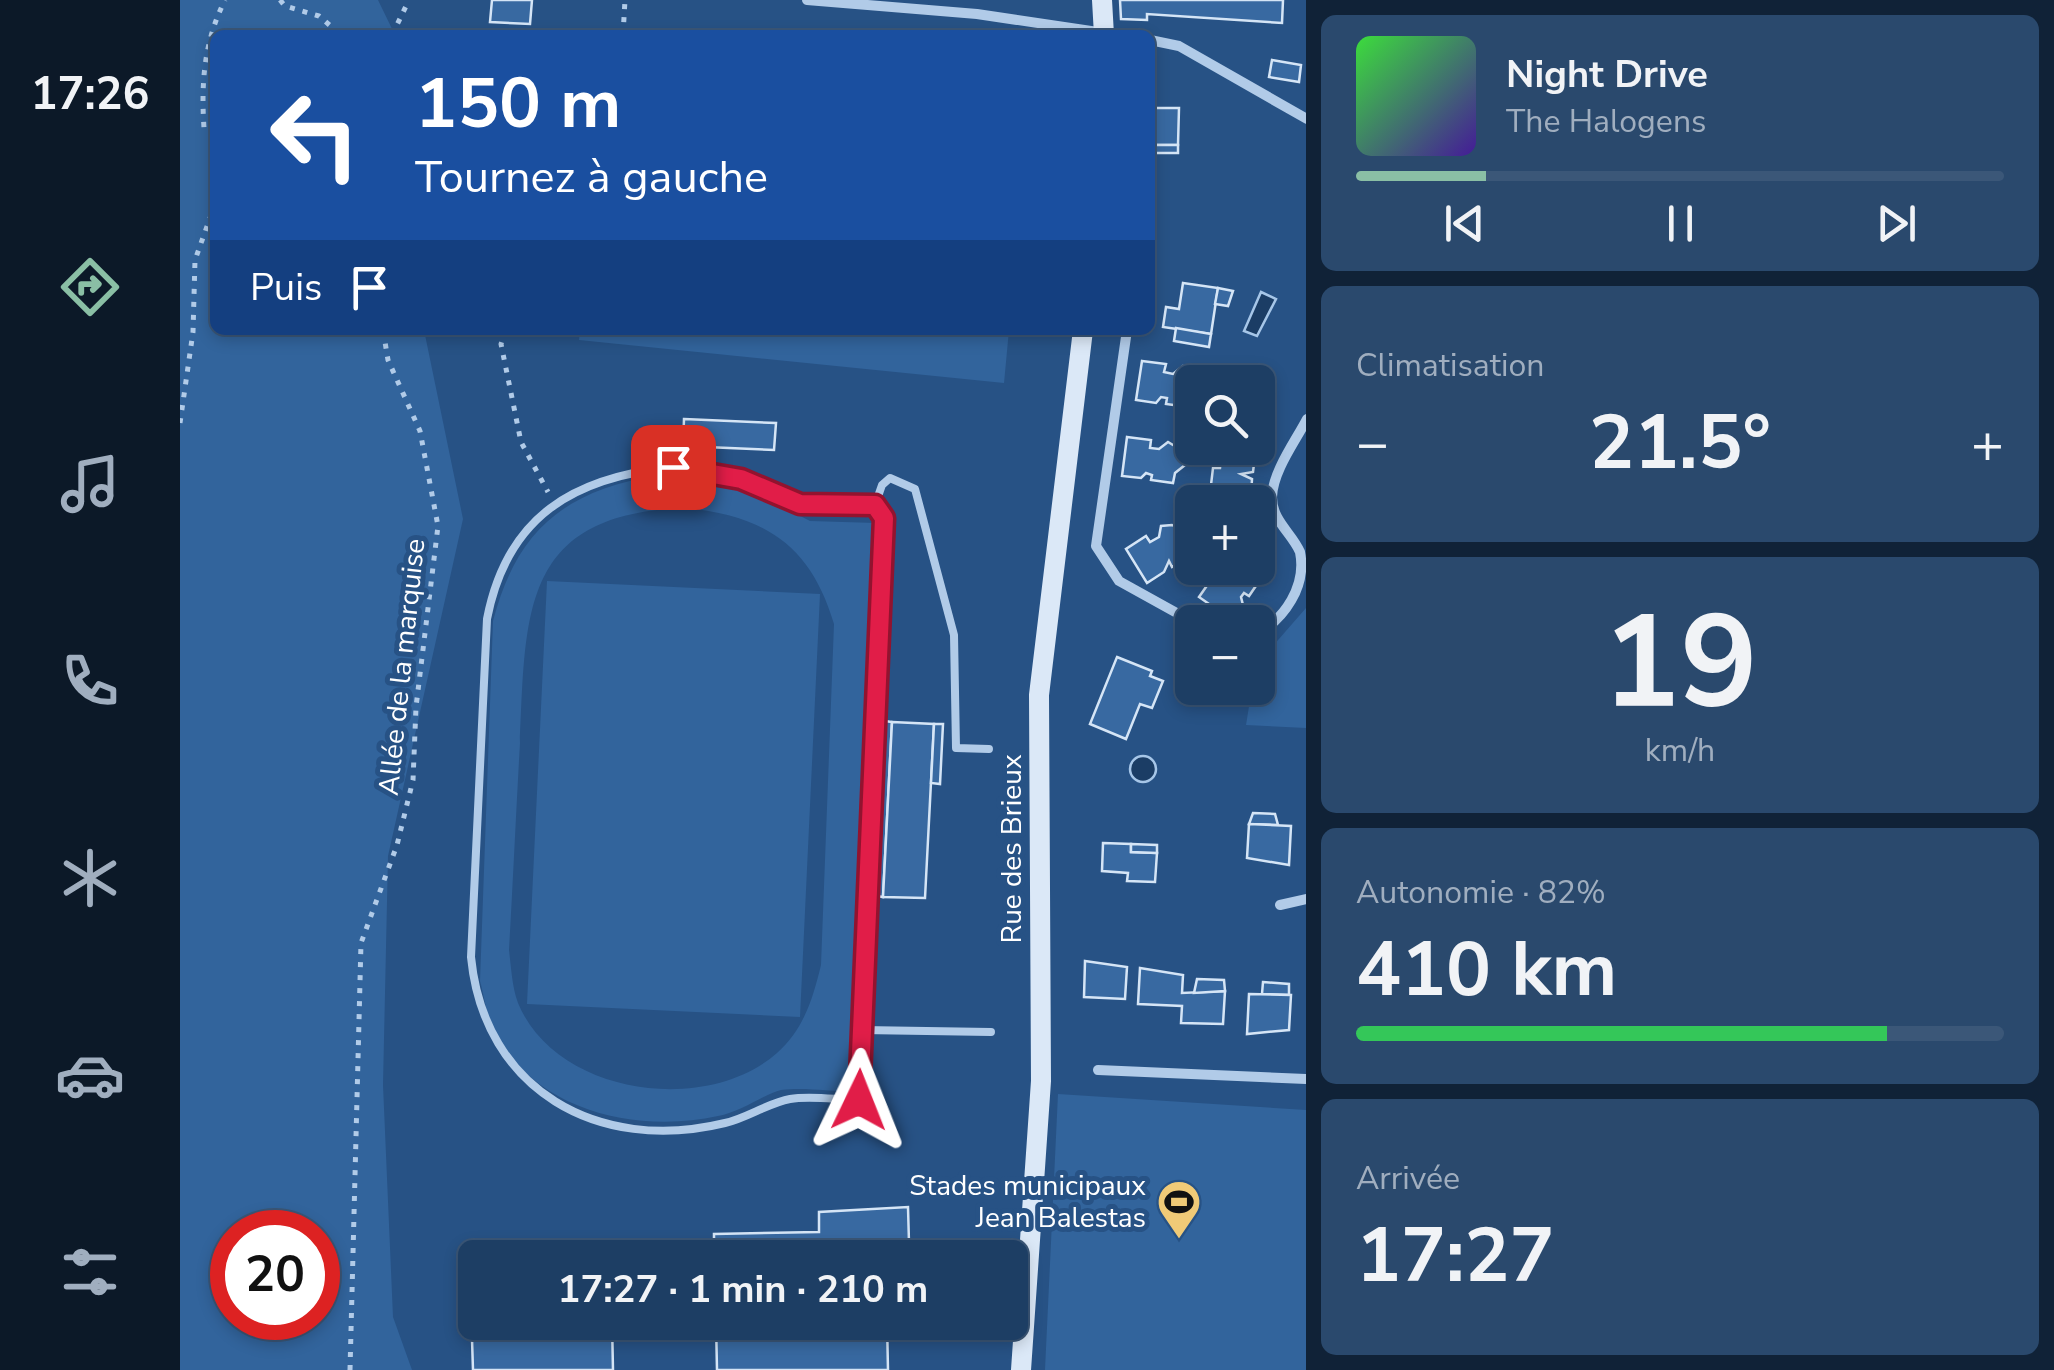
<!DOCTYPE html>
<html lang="fr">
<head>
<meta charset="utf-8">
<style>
  :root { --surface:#1d3e64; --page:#2a496d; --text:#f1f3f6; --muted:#a0aebf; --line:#3b5778; --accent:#8abfa5 }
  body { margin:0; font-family:"Nunito Sans",sans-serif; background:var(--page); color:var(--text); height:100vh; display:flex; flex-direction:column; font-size:38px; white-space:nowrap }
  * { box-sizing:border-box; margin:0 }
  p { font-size:32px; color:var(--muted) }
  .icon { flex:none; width:55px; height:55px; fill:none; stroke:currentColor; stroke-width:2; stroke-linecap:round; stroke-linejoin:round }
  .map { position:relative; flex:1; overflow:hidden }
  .details { display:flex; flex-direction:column; gap:15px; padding:15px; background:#102237; width:748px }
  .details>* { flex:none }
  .banner { position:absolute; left:30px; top:30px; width:945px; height:305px; border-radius:15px; box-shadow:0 5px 15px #0003,0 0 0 2px var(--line); background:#1a4fa0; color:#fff; overflow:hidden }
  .controls { position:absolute; left:995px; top:365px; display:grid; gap:20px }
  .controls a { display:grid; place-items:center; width:100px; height:100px; border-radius:15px; background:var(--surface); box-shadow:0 5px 15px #0003,0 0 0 2px var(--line); font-size:50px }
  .speed { position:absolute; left:30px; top:1210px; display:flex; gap:20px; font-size:50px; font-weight:700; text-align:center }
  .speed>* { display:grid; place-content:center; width:130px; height:130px; border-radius:50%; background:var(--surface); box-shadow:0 5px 15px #0003,0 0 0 2px var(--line); line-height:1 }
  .speed .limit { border:15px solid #d22; background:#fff; color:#111 }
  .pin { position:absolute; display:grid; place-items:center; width:85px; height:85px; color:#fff; margin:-42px; border-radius:20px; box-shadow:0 5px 15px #0006 }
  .me { position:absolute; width:110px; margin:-55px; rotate:2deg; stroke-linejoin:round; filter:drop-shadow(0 0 8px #0008) }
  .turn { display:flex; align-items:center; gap:35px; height:210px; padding:0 40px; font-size:45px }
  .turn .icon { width:130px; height:130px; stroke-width:2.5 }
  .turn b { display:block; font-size:70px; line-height:85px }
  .then { display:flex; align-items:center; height:95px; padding:0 40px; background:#0003; gap:20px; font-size:38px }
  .big { font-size:75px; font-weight:700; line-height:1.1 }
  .details .tile { flex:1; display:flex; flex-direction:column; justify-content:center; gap:15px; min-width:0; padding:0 35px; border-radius:15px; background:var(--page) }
  .details .dial { align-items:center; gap:0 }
  .dial b { font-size:130px; line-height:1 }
  .song { display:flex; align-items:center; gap:30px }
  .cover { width:120px; height:120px; border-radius:15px; background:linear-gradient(135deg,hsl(120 70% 55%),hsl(260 70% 35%)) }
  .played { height:10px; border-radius:5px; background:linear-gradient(90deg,var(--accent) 20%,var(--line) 20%) }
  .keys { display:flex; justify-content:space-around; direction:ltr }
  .heat { display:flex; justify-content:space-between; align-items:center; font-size:55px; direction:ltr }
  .charge { height:15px; border-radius:8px; background:linear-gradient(90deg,#34c759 82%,var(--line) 0) }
  .trip { position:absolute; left:278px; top:1240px; width:570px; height:100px; border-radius:15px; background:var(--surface); box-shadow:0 5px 15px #0003,0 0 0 2px var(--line); font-weight:700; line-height:100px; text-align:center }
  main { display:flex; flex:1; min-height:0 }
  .tabs { display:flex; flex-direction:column; width:180px; justify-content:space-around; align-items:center; background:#0c1928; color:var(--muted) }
  .tabs .icon { width:70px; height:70px }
  .tabs .selected { color:var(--accent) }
  .tabs b { font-size:45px; color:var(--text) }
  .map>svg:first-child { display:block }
  .green { fill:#32649c; fill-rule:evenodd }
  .water { fill:#1b3d65; stroke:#a6c6e8; stroke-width:2.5 }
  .building { fill:#3869a1; stroke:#d5e5f6; stroke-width:2.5 }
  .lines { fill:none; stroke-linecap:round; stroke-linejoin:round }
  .path { stroke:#b1cbe8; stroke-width:5; stroke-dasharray:5 8; stroke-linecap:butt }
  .lane { stroke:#b1cbe8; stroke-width:8 }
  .street { stroke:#b1cbe8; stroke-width:10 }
  .secondary { stroke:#dbe8f7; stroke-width:20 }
  .route-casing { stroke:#92132f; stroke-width:25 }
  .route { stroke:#e11d48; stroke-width:18 }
  .labels { text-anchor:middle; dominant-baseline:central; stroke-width:10; stroke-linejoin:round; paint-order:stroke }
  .street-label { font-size:28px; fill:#fff; stroke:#275285 }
  .poi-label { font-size:28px; fill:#fff; stroke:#275285; text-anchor:end }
</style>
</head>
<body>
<main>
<nav class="tabs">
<b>17:26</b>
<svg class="icon selected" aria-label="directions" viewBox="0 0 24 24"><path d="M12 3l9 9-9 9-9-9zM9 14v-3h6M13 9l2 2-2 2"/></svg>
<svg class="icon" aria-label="music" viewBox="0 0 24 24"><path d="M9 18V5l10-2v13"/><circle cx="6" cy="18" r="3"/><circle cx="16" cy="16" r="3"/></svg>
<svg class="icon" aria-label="phone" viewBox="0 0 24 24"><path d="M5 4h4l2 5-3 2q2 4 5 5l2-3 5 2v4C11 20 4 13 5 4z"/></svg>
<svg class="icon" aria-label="climate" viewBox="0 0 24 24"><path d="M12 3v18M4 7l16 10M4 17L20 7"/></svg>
<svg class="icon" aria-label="car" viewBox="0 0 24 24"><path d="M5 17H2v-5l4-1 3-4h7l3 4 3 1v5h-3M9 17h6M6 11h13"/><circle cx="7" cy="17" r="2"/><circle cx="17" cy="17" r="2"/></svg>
<svg class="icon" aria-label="filters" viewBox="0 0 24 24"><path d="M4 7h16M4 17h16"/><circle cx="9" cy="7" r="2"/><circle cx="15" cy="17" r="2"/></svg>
</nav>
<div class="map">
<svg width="1127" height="1370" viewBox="0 0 1127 1370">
  <rect width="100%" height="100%" fill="#275285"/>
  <g class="green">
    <path d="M0,0H198L215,35H35V330H244L283,519L208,856L203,1085L213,1317L232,1370H0ZM138,1232V1318H52V1232Z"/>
    <polygon points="400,330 829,330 824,383 399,340"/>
    <path d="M478,475L554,482L630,521L696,523L671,1092C649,1091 623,1087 601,1090C586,1093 561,1112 538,1116C456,1134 351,1111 312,1026C306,1013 304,995 300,981L313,621C337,529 385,491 478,475ZM506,508C586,516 631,546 654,624L641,965C633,998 624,1029 597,1053C526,1116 376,1095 338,1003C332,987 331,966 329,950C333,881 336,812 340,743C346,612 341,513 506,508Z"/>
    <polygon points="367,581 640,594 620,1017 347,1004"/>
    <polygon points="1126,608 1126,728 1066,725 1072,688 1078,688 1078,663"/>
    <polygon points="878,1094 1126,1110 1126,1370 865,1370"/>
  </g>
  <g class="water">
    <polygon points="1081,292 1096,299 1077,336 1064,331"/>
    <circle cx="963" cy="769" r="13"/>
  </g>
  <g class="building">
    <polygon points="312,0 352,0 350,24 310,22"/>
    <polygon points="940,0 1103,0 1102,23 967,14 967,20 941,19"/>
    <polygon points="1092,60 1121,65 1119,82 1089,77"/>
    <polygon points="970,108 999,108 998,145 971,145 970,157"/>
    <polygon points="971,145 998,145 998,153 970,153"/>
    <polygon points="1003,283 1038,288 1031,334 983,327 986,307 999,309"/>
    <polygon points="1038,288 1053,291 1048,306 1035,304"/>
    <polygon points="996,328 1031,334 1029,347 994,341"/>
    <polygon points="962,361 986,364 984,372 993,374 1003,366 1013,372 1016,382 1009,407 986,404 987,398 981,397 976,403 956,400"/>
    <polygon points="504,419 596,423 594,450 503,446"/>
    <polygon points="947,437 971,440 970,448 979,449 988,442 998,448 1005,465 995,473 993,483 971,480 972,475 966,473 961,478 942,476"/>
    <polygon points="1078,444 1084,457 1074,464 1073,472 1061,474 1072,479 1071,496 1030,493 1033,468 1040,468 1042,448 1078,448"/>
    <polygon points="992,525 1008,533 1005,546 1011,555 992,567 989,561 984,572 967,583 946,549 966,536 970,542 979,537 981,526"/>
    <polygon points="1045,568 1074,568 1082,577 1069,596 1064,593 1061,597 1063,605 1052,620 1019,597 1033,577 1041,582"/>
    <polygon points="937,657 972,671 970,676 983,681 972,708 960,704 946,739 910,724"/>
    <polygon points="705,721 712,722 703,897 696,896"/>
    <polygon points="712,722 754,724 745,898 703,897"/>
    <polygon points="754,724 763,724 760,784 751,783"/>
    <polygon points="1073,813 1095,814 1098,825 1069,824"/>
    <polygon points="1069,824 1111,826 1109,865 1067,858"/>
    <polygon points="923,843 951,844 951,852 977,853 975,882 947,881 948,873 922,871"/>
    <polygon points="951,844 977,845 977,853 951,852"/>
    <polygon points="905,961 947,967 945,999 904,997"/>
    <polygon points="960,968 1003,975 1002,993 1045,991 1043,1024 1001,1023 1002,1006 958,1004"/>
    <polygon points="1017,979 1044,980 1045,991 1014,993"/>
    <polygon points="1083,982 1109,984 1109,995 1082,994"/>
    <polygon points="1069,994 1111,995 1109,1030 1067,1034"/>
    <polygon points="728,1207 729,1243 705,1244 706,1258 534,1258 534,1234 639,1232 639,1212"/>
    <polygon points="430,1240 430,1258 295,1258 295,1322 432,1322 433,1370 293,1370 289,1245"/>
    <polygon points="536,1322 707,1322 708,1370 537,1370"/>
  </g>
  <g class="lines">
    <g class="path">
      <polyline points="100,0 105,6 139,16 161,35"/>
      <polyline points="212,35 229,0"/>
      <polyline points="443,35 445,0"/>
      <path d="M35,133L24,128C21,82 24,42 45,0"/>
      <polyline points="326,330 321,344 341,442 368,492"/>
      <polyline points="0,423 13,332 15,260 35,204"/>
      <polyline points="170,1370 181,943 217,845 233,780 236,707 258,526 240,431 208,360 203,330"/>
    </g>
    <g class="lane">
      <path d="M493,467L561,479L620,505H695L704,518L679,1100C657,1100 631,1095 610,1099C588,1103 567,1118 545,1123C418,1154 304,1090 291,957L307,619C327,516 394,477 493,467Z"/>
      <polyline points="695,505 702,485 710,478 735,489 774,635 776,748 809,749"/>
      <polyline points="682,1030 811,1032"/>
    </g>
    <g class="street">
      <polyline points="627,0 797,14 938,35"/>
      <polyline points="970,40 999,46 1127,119"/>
      <polyline points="947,330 916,546 939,581 1013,622"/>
      <path d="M1078,634C1104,618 1127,587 1120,552C1112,533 1092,521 1092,497C1093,471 1115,442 1127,419"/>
      <polyline points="1100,905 1127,899"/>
      <polyline points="918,1070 1127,1079"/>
    </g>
    <g class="secondary">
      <polyline points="922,0 924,35"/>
      <polyline points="841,1370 861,1081 859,695 903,330"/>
    </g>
  </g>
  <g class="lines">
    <defs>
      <polyline id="route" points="493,467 561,479 620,504 695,505 704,518 679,1100"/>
    </defs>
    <use href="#route" class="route-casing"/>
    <use href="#route" class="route"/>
  </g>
  <defs>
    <symbol id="stadium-pin" viewBox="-11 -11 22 30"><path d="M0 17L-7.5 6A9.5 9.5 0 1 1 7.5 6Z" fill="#f0ca77" stroke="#275285"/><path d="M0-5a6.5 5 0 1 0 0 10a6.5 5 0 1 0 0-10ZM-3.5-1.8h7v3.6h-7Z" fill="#111"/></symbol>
  </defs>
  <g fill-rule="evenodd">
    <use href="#stadium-pin" x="974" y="1177" width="50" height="68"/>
  </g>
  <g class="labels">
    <g class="street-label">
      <text transform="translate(222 667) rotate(-84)">Allée de la marquise</text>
      <text transform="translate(832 849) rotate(-90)">Rue des Brieux</text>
    </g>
    <g class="poi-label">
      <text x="966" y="1186">Stades municipaux<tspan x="966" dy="32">Jean Balestas</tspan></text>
    </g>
  </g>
</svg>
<div class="controls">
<a><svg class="icon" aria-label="search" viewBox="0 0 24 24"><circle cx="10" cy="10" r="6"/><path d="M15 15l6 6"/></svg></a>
<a>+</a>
<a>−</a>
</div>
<div class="speed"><div class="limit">20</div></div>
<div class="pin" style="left:493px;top:467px;background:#d93025"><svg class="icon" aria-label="arrive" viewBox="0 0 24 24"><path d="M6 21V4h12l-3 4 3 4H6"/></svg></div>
<svg class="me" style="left:679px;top:1100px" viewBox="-20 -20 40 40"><path d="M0-17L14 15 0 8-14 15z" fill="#e11d48" stroke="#fff" stroke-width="4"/></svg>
<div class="trip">17:27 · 1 min · 210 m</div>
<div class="banner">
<div class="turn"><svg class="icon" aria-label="left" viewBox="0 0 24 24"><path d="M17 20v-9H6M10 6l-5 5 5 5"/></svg><div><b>150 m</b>Tournez à gauche</div></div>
<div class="then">Puis<svg class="icon" aria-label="arrive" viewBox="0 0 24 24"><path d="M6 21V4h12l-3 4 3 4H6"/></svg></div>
</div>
</div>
<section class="details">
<div class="tile">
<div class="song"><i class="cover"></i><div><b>Night Drive</b><p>The Halogens</p></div></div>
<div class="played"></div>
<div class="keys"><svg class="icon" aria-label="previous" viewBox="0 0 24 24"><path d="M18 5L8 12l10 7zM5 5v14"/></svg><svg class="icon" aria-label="pause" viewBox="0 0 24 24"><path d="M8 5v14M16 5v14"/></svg><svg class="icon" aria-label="next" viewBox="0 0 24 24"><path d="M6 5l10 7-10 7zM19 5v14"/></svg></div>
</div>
<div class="tile"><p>Climatisation</p>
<div class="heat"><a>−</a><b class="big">21.5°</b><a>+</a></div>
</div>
<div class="tile dial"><b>19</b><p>km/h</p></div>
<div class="tile"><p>Autonomie · 82%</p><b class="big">410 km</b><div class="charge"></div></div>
<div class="tile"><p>Arrivée</p><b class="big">17:27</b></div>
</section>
</main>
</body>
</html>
